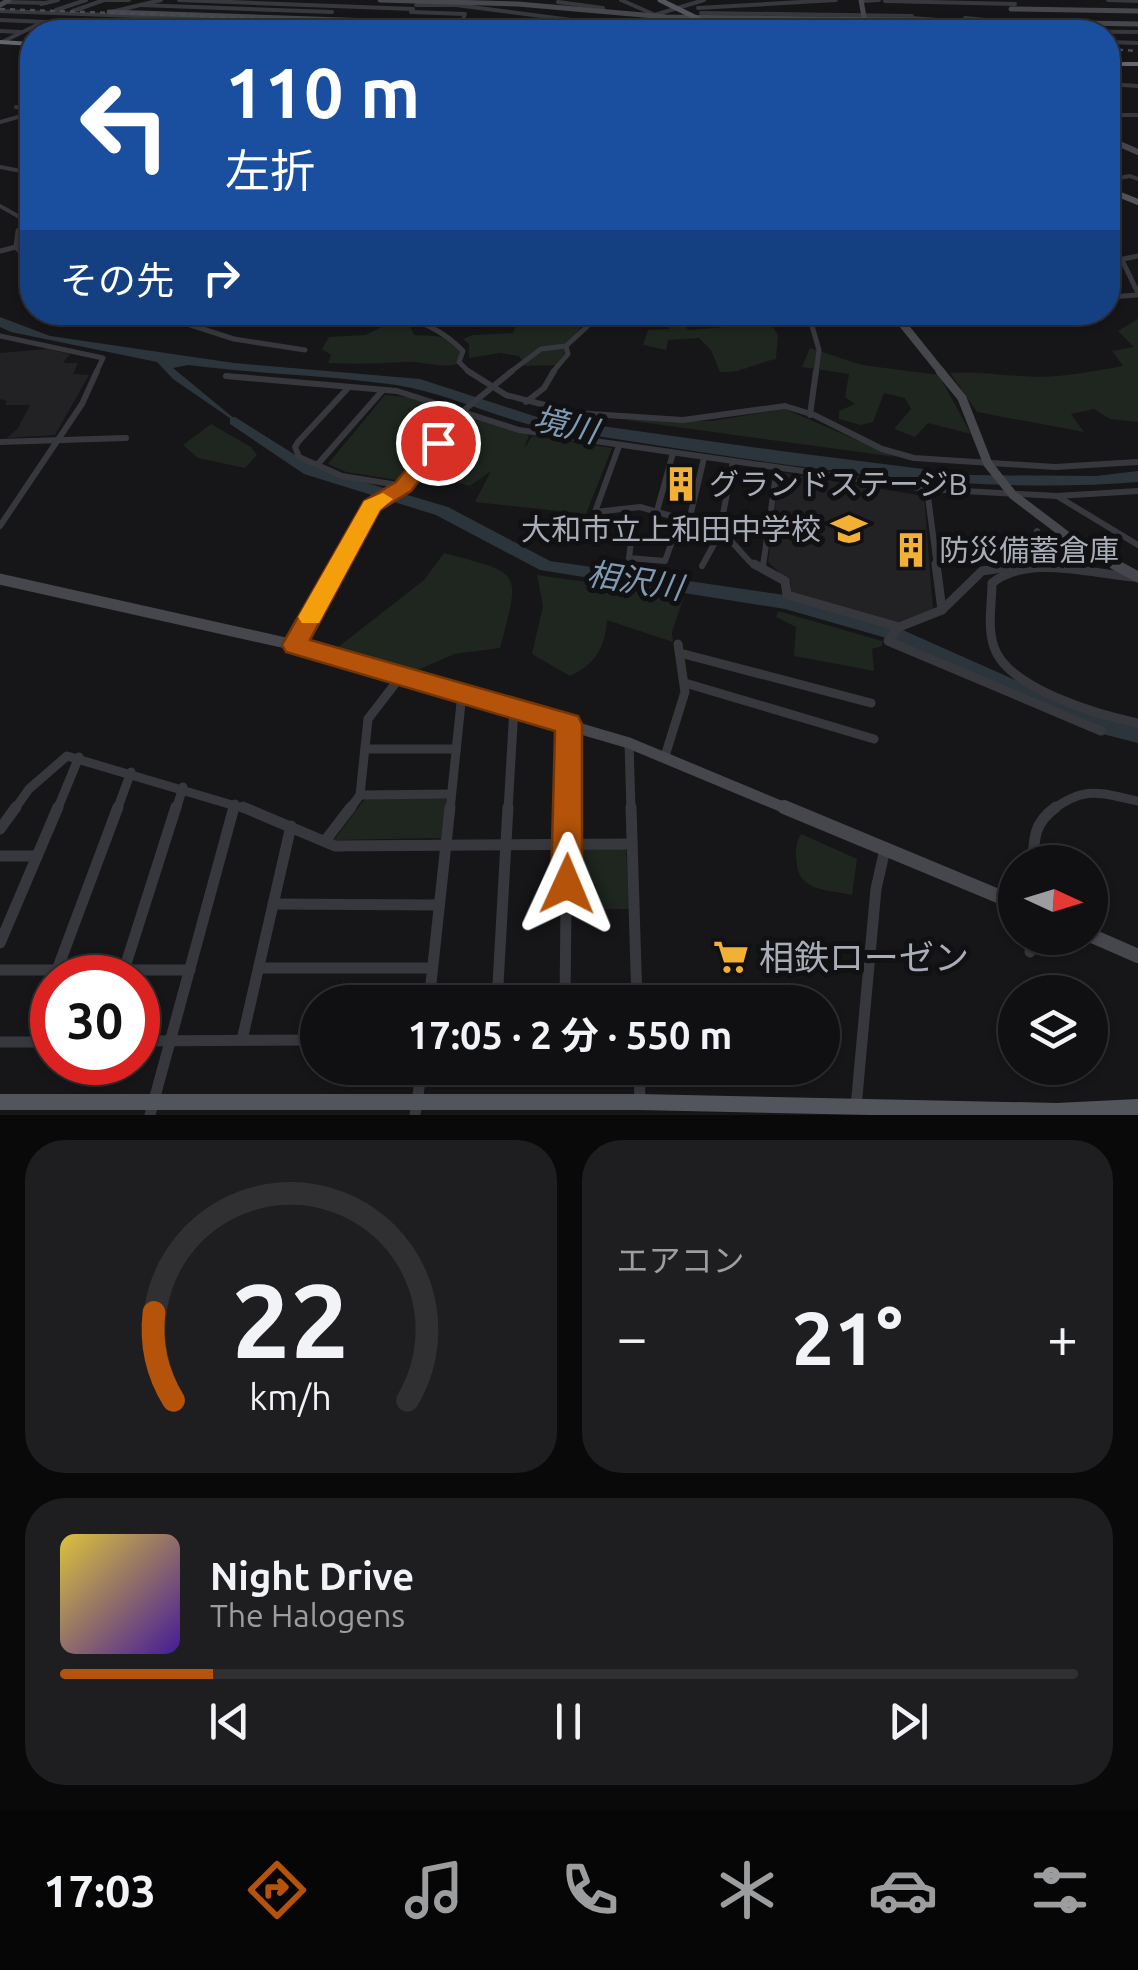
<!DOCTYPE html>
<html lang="ja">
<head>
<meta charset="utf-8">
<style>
  :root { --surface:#101012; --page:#1e1e20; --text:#f1f3f6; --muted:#9c9d9f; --line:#303032; --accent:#b45309 }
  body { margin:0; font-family:Ubuntu,"Noto Sans JP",sans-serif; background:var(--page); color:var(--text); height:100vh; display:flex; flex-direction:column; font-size:38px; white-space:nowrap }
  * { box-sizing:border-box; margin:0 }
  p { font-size:32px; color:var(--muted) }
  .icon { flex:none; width:55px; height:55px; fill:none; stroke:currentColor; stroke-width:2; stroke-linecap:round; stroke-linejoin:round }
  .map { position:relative; height:1115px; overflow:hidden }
  .side { display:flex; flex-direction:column; gap:25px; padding:25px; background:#09090a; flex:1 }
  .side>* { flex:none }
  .guide { position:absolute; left:20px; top:20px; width:1100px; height:305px; border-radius:40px; box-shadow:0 2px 8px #0004,0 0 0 2px var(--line); background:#1a4fa0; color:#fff; overflow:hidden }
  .needle { width:65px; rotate:94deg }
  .buttons { position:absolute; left:998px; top:845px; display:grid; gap:20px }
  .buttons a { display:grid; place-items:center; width:110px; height:110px; border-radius:50%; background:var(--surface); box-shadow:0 2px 8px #0004,0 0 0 2px var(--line); font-size:50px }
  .speed { position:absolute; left:30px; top:955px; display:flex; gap:20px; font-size:50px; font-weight:700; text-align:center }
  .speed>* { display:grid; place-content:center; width:130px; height:130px; border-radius:50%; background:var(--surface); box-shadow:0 2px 8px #0004,0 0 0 2px var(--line); line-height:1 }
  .speed .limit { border:15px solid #d22; background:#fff; color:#111 }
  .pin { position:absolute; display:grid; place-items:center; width:85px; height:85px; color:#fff; margin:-42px; border:5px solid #fff; border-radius:50%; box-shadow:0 2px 10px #0007 }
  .me { position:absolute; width:110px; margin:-55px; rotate:1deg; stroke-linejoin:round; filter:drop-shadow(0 0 8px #0008) }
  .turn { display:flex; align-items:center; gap:35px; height:210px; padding:0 40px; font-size:45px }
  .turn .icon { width:130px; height:130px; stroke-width:2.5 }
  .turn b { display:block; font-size:70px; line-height:85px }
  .then { display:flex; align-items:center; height:95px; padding:0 40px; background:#0003; gap:20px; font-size:38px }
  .big { font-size:75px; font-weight:700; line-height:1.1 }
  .side .widget { flex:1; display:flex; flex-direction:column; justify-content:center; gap:15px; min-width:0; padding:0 35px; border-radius:40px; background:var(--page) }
  .side .dial { align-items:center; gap:0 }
  .dial svg { height:260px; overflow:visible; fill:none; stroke:var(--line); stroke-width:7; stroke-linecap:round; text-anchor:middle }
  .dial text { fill:var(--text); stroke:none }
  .song { display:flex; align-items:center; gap:30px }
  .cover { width:120px; height:120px; border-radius:15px; background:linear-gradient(135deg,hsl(50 70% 55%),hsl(260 70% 35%)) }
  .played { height:10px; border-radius:5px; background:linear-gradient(90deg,var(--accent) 15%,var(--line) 15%) }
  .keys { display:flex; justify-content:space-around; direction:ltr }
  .heat { display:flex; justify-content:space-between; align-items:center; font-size:55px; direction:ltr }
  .side .tiles { flex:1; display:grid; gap:25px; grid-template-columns:1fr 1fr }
  .widget:last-child { grid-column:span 2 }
  .trip { position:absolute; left:300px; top:985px; width:540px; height:100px; border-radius:50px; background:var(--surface); box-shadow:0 2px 8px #0004,0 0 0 2px var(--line); font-weight:700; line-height:100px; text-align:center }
  .tab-bar { display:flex; height:160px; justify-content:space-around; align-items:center; background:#060607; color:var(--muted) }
  .tab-bar .icon { width:70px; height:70px }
  .tab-bar .current { color:var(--accent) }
  .tab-bar b { font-size:45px; color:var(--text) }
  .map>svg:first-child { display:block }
  .built { fill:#222225 }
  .green { fill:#1e261f }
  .water { fill:#2c353c }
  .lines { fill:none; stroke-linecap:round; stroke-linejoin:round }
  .river { fill:#2c353c; fill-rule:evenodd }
  .street-far4 { stroke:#37383d; stroke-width:4 }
  .street-far3 { stroke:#37383d; stroke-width:5 }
  .street-far2 { stroke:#37383d; stroke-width:6 }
  .street-far1 { stroke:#37383d; stroke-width:9 }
  .street { stroke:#37383d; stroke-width:11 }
  .secondary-far5 { stroke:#45474d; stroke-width:5 }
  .secondary-far4 { stroke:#45474d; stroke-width:6 }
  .secondary-far3 { stroke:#45474d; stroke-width:8 }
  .secondary-far2 { stroke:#45474d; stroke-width:9 }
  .secondary-far1 { stroke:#45474d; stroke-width:11 }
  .secondary { stroke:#45474d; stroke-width:14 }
  .primary-far2 { stroke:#53555c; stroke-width:5 }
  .primary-far1 { stroke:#53555c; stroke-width:6 }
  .primary { stroke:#53555c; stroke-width:16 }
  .highway { fill:#63666e; fill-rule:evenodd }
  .rail { stroke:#4a4c52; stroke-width:2.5; stroke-dasharray:5 5; stroke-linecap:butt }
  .secondary-bridge { stroke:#45474d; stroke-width:5 }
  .route { fill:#b45309; stroke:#753606; stroke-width:2.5 }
  .slow { fill:#f59e0b }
  .labels { text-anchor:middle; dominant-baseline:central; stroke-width:10; stroke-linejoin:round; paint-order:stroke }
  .poi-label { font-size:30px; fill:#a8adb8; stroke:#111113; text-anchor:start }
  .water-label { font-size:32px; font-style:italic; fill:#7f9bb3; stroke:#111113 }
  .near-poi-label { font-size:35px; fill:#a8adb8; stroke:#111113; text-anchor:start }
</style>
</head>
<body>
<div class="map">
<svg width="1138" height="1115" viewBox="0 0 1138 1115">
  <rect width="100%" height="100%" fill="#161618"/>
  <g class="built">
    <polygon points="47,349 70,354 63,363 78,363 73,374 89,375 55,435 7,438 18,428 30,405 5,405 7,401 0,399 0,353"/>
    <polygon points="784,473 924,496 933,609 895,623 790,592 791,583 768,562 779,475"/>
  </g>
  <g class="green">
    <polygon points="497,313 551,313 581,327 557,365 526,366 519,356 500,353 469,358 469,344 463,339 473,335 513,333 517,321 514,317"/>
    <path d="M659,313H677L688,330L725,327L734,319L771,324L778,335L776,359C755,363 741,374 720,372L711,350L699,338L668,340L666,350L643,345L648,330L670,329Z"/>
    <path d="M409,314L415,315L410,326L414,335C434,336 446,334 460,350L458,364C439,369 421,360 401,362C376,364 353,364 328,363L331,355L322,349L329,337L365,335Z"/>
    <path d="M1138,319V422L1110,419L1094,409L1071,414L1084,432L977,412L950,373C976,371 996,375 1021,376C1056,379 1089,372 1123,366L1112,351L1134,347L1118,331Z"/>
    <polygon points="810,348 862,365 939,375 971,434 928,423 915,437 894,429 911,409 905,398 884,393 873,422 861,425 839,419 839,411 855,404 845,397 849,374 802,367"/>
    <polygon points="385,395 407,397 456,413 403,481 346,472 328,464"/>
    <polygon points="785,409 896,457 626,420 712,421"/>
    <polygon points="467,415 529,435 524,449 532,436 612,448 586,514 475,502 491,471 470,486 420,473"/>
    <polygon points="211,424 251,447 257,455 245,468 198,458 183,445"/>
    <path d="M444,553C522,574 521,569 500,648L454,654L418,670L337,648L424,580Z"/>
    <path d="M537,575L684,596L672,632L673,642L607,620C605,647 596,664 570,676L532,654L543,606Z"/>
    <polygon points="778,611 882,641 882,646 872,649 874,671 794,656 796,627 776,617"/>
    <polygon points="367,796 446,799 441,838 334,840"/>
    <path d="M801,834L857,859L852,895C831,890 801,892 797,866C796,853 794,846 801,834Z"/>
    <polygon points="571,849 626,849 629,909 571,909"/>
  </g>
  <path class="water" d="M0,317L50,336L234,363L420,379L537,417L781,451L970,475L1096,476L1138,471V482C943,498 737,456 544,428C493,417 447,393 396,385C327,375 257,374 188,365L173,368L253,434L173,379L157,362L11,332L0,327Z"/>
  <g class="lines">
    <polygon class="river" points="235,417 316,468 448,507 550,561 785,595 896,627 1098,717 1138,727 1138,743 1087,730 883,637 785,609 540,570 436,515 304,474 230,424 230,418"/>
    <g class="street-far4">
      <polyline points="100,0 129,0"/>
      <polyline points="179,0 413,9"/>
      <polyline points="621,0 653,14"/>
      <polyline points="1108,0 1138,1"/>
      <polyline points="862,1 879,0"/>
      <polyline points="885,1 1015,4"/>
      <polyline points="5,2 46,3"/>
      <polyline points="558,2 603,8 598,11"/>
      <polyline points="41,4 58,0"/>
      <polyline points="140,5 332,12"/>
      <polyline points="416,5 456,5 602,24"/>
      <polyline points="698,8 836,0"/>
      <polyline points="56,10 86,0"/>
      <polyline points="0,11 216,19"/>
      <polyline points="73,11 104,0"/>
      <polyline points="111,12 161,0"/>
      <polyline points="411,12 465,14 462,22"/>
      <polyline points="701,13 912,16"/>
      <polyline points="651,16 704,0"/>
      <polyline points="899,17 900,30 1005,31"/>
      <polyline points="730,18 731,23 880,32"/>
      <polyline points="912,18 949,21"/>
      <polyline points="965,18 986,20"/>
      <polyline points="0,20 272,32"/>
      <polyline points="604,23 708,25"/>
      <polyline points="221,25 227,22"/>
      <polyline points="721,30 753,32"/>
      <polyline points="0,31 20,32"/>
      <polyline points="54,31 67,31"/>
      <polyline points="1006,31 1138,32"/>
      <polyline points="299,32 314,22 341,24 329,32"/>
      <polyline points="354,32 359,27 459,31"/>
      <polyline points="461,32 458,30 462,22 576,28"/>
      <polyline points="572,32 596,32"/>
      <polyline points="2,42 41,23"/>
      <polyline points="1108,42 1138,43"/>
      <polyline points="1108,84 1138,86"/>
      <polyline points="16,107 32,110"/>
      <polyline points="1108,115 1138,115"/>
      <polyline points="0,122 32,113"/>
      <polyline points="0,167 32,173"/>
      <polyline points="1108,180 1130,176 1138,179"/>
      <polyline points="0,206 25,220"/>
    </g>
    <g class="street-far3">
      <polyline points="23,217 27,222 18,231 16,247 32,264"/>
      <polyline points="0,251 16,247"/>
      <polyline points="1122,260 1138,293"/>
      <polyline points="1108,262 1138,256"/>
      <polyline points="1108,297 1138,295"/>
      <polyline points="150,312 234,339 305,350"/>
      <path d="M386,312C416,318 442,329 463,351L459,362L470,373"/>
      <polyline points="808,312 819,350 816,373"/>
      <polyline points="0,336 103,358 96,373"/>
      <polyline points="509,373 541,349 566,346"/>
      <polyline points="552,373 568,354 566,346 603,312"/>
    </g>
    <g class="street-far2">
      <polyline points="468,371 506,395 576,413 683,420 785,406 814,415 882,449 914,458 1055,467 1138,462"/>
      <polyline points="226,376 397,391 519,430 927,489 1057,496 1138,491"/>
      <polyline points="348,388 298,442 295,447 299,457 342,476 404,486"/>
      <polyline points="526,402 544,388 554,371"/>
      <polyline points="810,415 816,371"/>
      <polyline points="0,442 126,438"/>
      <polyline points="619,446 595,512 640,507 689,521 731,541 750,562 760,566"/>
      <polyline points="317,465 382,391"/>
      <polyline points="927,489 937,566"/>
      <polyline points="1057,496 1138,545"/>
      <polyline points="657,511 673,453"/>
      <polyline points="0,526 82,404 97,371"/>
      <polyline points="632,534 629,558 665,561 674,536 689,521 704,458"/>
      <polyline points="339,566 372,506 404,486 463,411 512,371"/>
      <polyline points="702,566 719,535 733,462"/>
      <polyline points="763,566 777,468"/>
      <polyline points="1017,566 1052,554 1037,531"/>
    </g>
    <g class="street-far1">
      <polyline points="754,564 785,581 787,595 899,627"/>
      <polyline points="936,564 942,610 899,627 888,641 1101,731"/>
      <path d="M1134,577C1091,574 1028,554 992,583C992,603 987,627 994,647C1008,689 1099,715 1138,723"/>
      <polyline points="942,610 982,571 1030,564"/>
      <polyline points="295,645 340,564"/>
      <polyline points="680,653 871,703"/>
      <polyline points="685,683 874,739"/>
      <polyline points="629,743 631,810"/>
      <polyline points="365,749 456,749"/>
      <polyline points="665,756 685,692 678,644"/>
      <polyline points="360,795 451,794"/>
      <polyline points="14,810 29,789 67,756 249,810"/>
      <polyline points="57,810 79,757"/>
      <polyline points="117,810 131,772"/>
      <polyline points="176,810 183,787"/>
      <polyline points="233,810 235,804"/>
      <polyline points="349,810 360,795 368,719 401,676"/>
      <polyline points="450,810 462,693"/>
      <polyline points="508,810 514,708"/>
      <polyline points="567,810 568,724"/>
      <path d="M1052,810C1086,785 1099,793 1138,801"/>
    </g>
    <g class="street">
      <polyline points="243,807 335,846 632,844"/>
      <polyline points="631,807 637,1002"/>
      <polyline points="0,829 16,807"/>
      <polyline points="325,841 351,807"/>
      <polyline points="0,856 37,856"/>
      <path d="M1033,862C1034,837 1034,823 1056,807"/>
      <polyline points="273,904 439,905"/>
      <polyline points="0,943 58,807"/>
      <polyline points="1030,952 1031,938"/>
      <polyline points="259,968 432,968"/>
      <polyline points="0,970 190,970"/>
      <polyline points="57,970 118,807"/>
      <polyline points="124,970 176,807"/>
      <polyline points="429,1002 450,807"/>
      <polyline points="497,1002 508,807"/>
      <polyline points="565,1002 567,807"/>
      <polyline points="242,1040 291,826"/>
      <polyline points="138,1041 318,1040"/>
      <polyline points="0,1042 52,1042"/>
      <polyline points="639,1068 640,1102"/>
      <polyline points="856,1107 876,889 885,849"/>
      <polyline points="150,1115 234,807"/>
      <polyline points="415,1115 422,1068"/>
    </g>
    <g class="secondary-far5">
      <polyline points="380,0 518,4 666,17 981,21"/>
      <polyline points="861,0 866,28"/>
      <polyline points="0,5 9,0"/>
      <polyline points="1011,9 1138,11"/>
      <polyline points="109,12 461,24"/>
      <polyline points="1024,22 1138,24"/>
    </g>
    <polyline class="secondary-far4" points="1108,139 1138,152"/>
    <polyline class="secondary-far3" points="893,312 942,373"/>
    <polyline class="secondary-far2" points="940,371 962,398 988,464 1013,495 1079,545 1118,566"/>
    <g class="secondary-far1">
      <polyline points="1114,564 1138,577"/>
      <polyline points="0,579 295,645 629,743 790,810"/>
    </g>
    <g class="secondary">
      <polyline points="784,807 1015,903"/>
      <polyline points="1090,935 1138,956"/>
    </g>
    <polyline class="primary-far2" points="660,0 725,32"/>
    <polyline class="primary-far1" points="1108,190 1138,202"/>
    <polyline class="primary" points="0,1102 640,1102 1057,1111 1138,1107"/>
    <g class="highway">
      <polygon points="0,40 32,42 32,46 0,44"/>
      <rect x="1108" y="62" width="30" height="4"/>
    </g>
    <g class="rail">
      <polyline points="0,9 650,32"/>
      <polyline points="1108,49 1138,51"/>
    </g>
    <polyline class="secondary-bridge" points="981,21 1024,22"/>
  </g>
  <polygon class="route" points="438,437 448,443 411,491 380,510 310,640 578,716 582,724 582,884 578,894 567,898 556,894 551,884 555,731 286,652 282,645 364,501 396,482 431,439"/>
  <polygon class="slow" points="383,493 393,499 380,510 319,623 302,623 298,617 364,501"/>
  <defs>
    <symbol id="building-bare" viewBox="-9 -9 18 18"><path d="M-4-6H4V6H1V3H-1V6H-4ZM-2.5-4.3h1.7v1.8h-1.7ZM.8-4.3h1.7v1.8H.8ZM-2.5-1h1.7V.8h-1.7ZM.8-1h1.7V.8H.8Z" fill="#f2b134" stroke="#111113" stroke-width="2.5" paint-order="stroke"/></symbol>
    <symbol id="school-bare" viewBox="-9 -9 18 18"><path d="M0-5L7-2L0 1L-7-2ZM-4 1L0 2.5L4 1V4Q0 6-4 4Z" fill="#f2b134" stroke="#111113" stroke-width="2.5" paint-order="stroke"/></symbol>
    <symbol id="supermarket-bare" viewBox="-9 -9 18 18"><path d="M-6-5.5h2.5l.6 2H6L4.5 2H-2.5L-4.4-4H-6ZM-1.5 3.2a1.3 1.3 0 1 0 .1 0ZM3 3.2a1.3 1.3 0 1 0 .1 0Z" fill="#f2b134" stroke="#111113" stroke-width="2.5" paint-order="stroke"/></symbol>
  </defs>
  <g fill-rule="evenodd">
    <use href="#building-bare" x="656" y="459" width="50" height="50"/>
    <use href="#school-bare" x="824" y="504" width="50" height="50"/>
    <use href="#building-bare" x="886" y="525" width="50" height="50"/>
    <use href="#supermarket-bare" x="706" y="932" width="50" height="50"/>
  </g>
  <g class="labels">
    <g class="poi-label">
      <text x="709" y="484">グランドステージB</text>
      <text x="821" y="529" text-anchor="end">大和市立上和田中学校</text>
      <text x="939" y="550">防災備蓄倉庫</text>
    </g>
    <g class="water-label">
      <text transform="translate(566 424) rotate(13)">境川</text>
      <text transform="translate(635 580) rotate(9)">相沢川</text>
    </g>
    <g class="near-poi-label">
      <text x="759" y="957">相鉄ローゼン</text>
    </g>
  </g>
</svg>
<div class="buttons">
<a><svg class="needle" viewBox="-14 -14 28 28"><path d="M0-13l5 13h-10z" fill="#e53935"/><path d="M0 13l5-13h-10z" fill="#9c9d9f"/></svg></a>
<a><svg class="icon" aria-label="layers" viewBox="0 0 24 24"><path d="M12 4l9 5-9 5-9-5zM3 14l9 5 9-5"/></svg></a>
</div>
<div class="speed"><div class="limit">30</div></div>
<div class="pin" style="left:438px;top:443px;background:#d93025"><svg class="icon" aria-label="arrive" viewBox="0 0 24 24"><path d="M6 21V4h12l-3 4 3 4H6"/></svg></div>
<svg class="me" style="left:567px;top:884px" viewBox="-20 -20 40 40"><path d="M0-17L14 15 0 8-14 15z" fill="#b45309" stroke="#fff" stroke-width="4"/></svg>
<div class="trip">17:05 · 2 分 · 550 m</div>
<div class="guide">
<div class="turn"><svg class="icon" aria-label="left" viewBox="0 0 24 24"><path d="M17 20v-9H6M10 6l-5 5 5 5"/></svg><div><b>110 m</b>左折</div></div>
<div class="then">その先<svg class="icon" aria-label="right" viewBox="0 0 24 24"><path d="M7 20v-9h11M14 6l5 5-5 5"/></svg></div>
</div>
</div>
<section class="side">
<div class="tiles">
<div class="widget dial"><svg viewBox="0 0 100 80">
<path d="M14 69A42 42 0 1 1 86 69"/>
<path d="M14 69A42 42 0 0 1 8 42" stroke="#b45309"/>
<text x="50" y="56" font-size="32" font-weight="700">22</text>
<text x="50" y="72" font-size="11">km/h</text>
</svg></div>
<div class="widget"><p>エアコン</p>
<div class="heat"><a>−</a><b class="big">21°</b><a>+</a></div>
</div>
<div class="widget">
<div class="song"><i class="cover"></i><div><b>Night Drive</b><p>The Halogens</p></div></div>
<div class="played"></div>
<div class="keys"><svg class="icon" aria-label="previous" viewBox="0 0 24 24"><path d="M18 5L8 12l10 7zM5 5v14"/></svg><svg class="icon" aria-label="pause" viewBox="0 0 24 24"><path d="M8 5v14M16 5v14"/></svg><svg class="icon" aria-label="next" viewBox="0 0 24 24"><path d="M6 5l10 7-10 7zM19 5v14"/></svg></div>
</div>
</div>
</section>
<nav class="tab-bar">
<b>17:03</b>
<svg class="icon current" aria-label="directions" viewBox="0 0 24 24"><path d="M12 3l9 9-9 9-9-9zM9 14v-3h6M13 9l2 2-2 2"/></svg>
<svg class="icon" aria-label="music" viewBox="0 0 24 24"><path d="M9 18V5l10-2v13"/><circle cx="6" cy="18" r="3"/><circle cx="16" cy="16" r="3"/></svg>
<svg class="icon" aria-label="phone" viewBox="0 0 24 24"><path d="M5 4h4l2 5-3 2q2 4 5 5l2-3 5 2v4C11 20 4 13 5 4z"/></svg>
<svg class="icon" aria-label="climate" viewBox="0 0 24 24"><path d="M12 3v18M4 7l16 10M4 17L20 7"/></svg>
<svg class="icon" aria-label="car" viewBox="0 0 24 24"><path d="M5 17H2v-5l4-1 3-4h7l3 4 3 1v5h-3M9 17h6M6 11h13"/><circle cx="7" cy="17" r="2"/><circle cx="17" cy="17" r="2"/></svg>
<svg class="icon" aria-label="filters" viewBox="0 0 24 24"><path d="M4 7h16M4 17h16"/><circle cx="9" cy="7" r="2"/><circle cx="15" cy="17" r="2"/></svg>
</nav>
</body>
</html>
